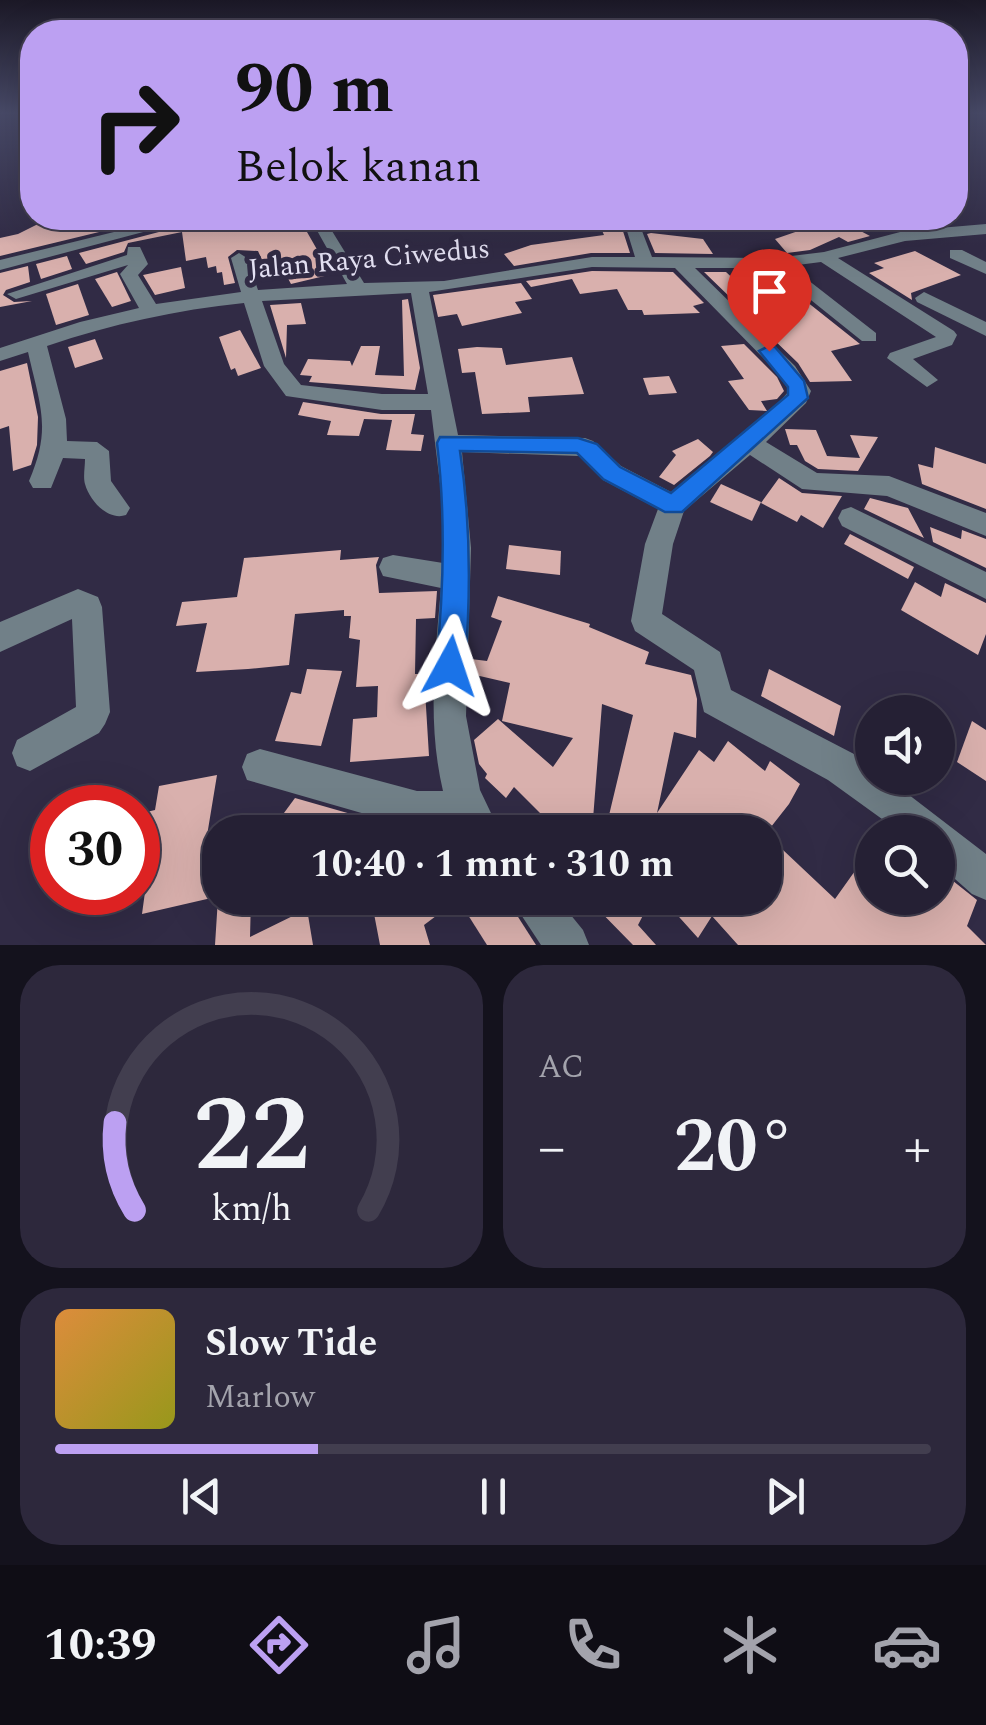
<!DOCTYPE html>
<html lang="id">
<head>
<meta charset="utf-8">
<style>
  :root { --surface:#252034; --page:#2d283c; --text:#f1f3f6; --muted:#a3a3ac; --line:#423e4f; --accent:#bca0f2 }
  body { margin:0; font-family:Spectral,serif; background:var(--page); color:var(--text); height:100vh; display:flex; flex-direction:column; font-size:38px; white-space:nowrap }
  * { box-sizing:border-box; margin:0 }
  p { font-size:32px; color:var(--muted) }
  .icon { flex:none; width:55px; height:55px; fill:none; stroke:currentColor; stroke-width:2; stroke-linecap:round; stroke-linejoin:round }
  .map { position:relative; height:945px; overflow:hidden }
  .panel { display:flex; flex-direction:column; gap:20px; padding:20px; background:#14121d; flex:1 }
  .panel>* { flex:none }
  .guide { position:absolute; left:20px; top:20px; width:948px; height:210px; border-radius:40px; box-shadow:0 10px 40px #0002,0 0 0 2px var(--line); background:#bca0f2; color:#111; overflow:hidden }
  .controls { position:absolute; left:855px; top:695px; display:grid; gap:20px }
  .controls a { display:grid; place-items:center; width:100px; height:100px; border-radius:50%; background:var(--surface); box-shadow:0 10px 40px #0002,0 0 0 2px var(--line); font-size:50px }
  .speed { position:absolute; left:30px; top:785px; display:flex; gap:20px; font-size:50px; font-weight:700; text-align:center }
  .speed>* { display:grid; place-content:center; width:130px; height:130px; border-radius:50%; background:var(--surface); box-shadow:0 10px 40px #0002,0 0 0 2px var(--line); line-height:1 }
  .speed .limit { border:15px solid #d22; background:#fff; color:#111 }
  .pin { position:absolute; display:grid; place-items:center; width:85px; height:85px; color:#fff; margin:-102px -42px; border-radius:50% 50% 50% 0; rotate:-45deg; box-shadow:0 0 10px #0007 }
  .pin .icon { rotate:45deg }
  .me { position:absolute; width:110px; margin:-55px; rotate:5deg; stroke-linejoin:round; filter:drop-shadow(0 0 8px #0008) }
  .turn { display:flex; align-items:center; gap:35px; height:210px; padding:0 50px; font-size:45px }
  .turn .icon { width:130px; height:130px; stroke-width:2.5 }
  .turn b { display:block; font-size:70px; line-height:85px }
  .big { font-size:75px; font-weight:700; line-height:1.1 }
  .panel .tile { flex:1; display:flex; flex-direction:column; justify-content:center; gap:15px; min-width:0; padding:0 35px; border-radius:40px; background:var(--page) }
  .panel .dial { align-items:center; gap:0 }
  .dial svg { height:260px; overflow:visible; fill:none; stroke:var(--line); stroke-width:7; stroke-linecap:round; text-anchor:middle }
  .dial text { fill:var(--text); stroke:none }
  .song { display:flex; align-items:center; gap:30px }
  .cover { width:120px; height:120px; border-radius:15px; background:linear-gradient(135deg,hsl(30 70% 55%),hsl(60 70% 35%)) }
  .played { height:10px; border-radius:5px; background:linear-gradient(90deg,var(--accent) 30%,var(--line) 30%) }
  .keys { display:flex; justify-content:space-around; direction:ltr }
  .heat { display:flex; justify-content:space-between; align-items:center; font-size:55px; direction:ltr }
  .panel .tiles { flex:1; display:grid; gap:20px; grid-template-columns:1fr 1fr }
  .tile:last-child { grid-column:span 2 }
  .trip { position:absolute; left:202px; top:815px; width:580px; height:100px; border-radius:40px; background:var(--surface); box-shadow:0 10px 40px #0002,0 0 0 2px var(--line); font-weight:700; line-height:100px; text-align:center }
  .dock { display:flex; height:160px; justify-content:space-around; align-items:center; background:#0f0d15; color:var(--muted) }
  .dock .icon { width:70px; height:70px }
  .dock .on { color:var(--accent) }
  .dock b { font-size:45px; color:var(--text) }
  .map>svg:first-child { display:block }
  .building { fill:#d9b0ad }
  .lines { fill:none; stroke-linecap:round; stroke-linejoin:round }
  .minor { fill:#718088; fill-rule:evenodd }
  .route { fill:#1a73e8; stroke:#114b97; stroke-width:2.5 }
  .labels { text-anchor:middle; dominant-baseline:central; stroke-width:10; stroke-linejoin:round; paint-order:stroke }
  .far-street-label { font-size:28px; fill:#e6e3f5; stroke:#312b45 }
</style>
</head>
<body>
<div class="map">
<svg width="986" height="945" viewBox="0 0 986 945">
  <rect width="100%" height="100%" fill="#312b45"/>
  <g class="building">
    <polygon points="130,218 157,218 0,256 0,238 18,234 48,219 80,226"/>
    <polygon points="200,218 299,218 319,253 337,273 291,284 276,256 262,260 258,251 237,250 228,257 235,283 224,285 222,272 217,273 216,266 208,268 206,257 186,261 182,232 128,243 124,252 86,264 79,253 197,222"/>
    <polygon points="836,218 870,236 848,242 839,237 810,250 787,253 775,239"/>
    <polygon points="621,225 630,253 591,253 514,266 504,254 531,245 604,235 600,226"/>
    <polygon points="651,233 703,239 713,254 655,253 647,234"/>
    <polygon points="915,251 961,275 911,293 912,300 869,273 884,268 874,263"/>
    <polygon points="67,256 72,269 41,279 36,264"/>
    <polygon points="28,266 30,282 6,290 3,295 14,302 32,301 0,307 0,273"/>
    <polygon points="181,267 185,288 155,295 143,275"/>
    <polygon points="592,271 673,272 704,303 693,306 700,313 644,315 642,310 628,310 617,289 580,294 572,279 531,287 526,281"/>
    <polygon points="117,272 131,301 112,307 95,279"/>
    <polygon points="704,272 726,272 754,298 792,290 860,344 831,351 852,381 810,382 798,363"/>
    <polygon points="521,283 532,299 515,302 522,313 462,326 457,314 438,317 433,295"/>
    <polygon points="78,284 89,315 56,325 46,294"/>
    <polygon points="408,299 420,368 415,390 309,382 312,376 300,375 308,359 350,361 352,366 361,346 380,346 375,375 404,376 402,300"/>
    <polygon points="301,303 306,324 287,325 286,358 270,305"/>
    <polygon points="240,330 261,368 238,376 235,368 231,370 219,337"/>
    <polygon points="95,339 103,359 75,368 68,347"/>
    <polygon points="744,344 777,377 784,391 777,399 761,401 767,411 749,410 728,381 744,379 721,346"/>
    <polygon points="477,347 502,348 506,365 572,357 584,394 528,397 530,412 482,414 475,372 462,373 458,349"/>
    <polygon points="27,363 38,417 37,445 31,465 13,471 9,426 0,429 0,371"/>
    <polygon points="669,376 677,393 649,395 643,378"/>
    <polygon points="303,402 381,414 415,414 411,434 424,435 421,451 386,450 392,420 364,419 359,436 327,435 331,421 298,415"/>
    <polygon points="785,429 816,430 827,456 860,458 850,435 878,437 858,471 818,469 805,461 797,445 790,445"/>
    <polygon points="698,439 713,452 710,456 674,485 659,477 676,455 672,451"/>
    <polygon points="935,447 986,464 986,509 922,484 918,464 933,468"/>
    <polygon points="779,478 802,493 842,496 823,528 801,515 797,522 761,503"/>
    <polygon points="721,484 761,502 752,521 710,502"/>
    <polygon points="870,498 908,508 924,538 864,509"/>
    <polygon points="930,527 961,539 962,530 986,539 986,568 933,542"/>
    <polygon points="850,534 914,567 908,579 844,544"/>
    <polygon points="509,545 561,551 560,575 506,569"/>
    <polygon points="341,550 340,560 379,557 376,565 379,593 437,591 435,618 416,619 415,674 424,674 429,756 350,762 353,719 377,717 378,686 356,687 360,640 349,638 351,616 344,616 344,610 295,614 289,665 248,669 196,672 207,623 176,626 182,602 237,597 244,558"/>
    <polygon points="915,582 941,597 945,583 986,603 986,634 978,655 901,610"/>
    <polygon points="498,596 590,624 589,627 649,652 645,664 691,675 697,699 696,738 674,732 657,813 699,750 714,762 728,741 765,771 770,761 800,784 789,804 767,832 605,832 633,715 602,704 592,832 535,832 546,819 514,787 506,798 485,778 487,774 479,764 474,740 498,719 553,767 573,738 502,721 510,683 471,674 471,659 487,661 502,621 491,617"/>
    <polygon points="307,669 342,671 321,746 275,741 291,692 301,694"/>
    <polygon points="769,669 841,706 834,736 761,696"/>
    <polygon points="972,721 986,730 986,781 957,762"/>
    <polygon points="217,775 202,866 220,861 220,896 142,914 145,892 138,891 138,814 155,810 159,786"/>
    <polygon points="295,798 351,814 383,832 270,832"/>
    <polygon points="765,833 835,899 872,847 872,898 909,898 918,906 924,898 938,898 938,869 977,900 967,926 986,945 738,945 712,916 698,938 662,898 765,898"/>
    <polygon points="218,898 251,898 250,937 307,909 313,945 215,945"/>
    <polygon points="371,898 460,898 424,925 430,945 380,945"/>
    <polygon points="481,898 506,898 536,945 487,945 468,915"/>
    <polygon points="587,898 652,898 638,925 656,945 633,945"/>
  </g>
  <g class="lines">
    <g class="minor">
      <polygon points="171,218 196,218 0,270 0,260"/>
      <path d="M310,218H324L364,283L444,281L592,257H635L623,218H637L652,257L775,258L824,252L904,231L986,224V234L905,241L838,258L954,331L957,335L952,345L913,359L938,380L927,387L887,358L890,353L936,337L821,262L790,266L876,333V341H862L771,268H695L795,366L811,391L806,403L766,442L817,473L889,476L986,513V536L887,496L802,489L750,455L684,511L673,544L662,614L720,652L731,690L854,754L872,767V778H887L986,854V900L972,894L938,864V832H900L828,780L704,712L694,670L635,631L631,621L645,544L658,509L603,480L579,456L462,452L471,548L466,716L480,790L500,832H461L457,825L417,829L247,780L242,767L247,754L260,749L417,791H443C427,723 435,657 441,588L383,576L379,567L383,558L393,555L443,563V508L431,410H382L286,396L264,366L244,303C176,310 112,324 47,346L66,419L67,441L97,442L109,451L111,481L130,508L126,515C109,521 90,502 85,484C83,477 85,467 85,459L63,458L51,488H33L29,481C52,428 40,406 28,352L0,361V348L80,322L139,308L120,274L128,265L16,299L7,294L127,255L128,247H140L148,264L138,275L156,304L241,292L231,258L239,253L247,258L258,290L347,284ZM592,267L675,268L780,375L789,391L769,414L671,492L621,466L593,441L585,438L458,435L429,292ZM411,293L428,394H382L301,385L284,364L262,301Z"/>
      <polygon points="950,250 962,250 986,262 986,274 950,258"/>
      <polygon points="924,292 986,322 986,336 917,302 915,298"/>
      <polygon points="851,507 986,572 986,599 842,526 838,518 842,510"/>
      <polygon points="78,589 98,597 102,607 110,712 105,724 99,733 30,771 17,766 12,753 17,740 76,707 72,619 0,652 0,622"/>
      <polygon points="510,898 557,898 583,930 589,945 541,945"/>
    </g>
  </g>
  <linearGradient id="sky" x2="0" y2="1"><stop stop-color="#1b1826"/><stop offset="0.46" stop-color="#484a68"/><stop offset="1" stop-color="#484a68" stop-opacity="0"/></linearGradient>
  <rect width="986" height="245" fill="url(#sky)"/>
  <path class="route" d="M769,346L775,347L804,381L808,398L682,512H665L603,479L577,453L460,451C471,523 471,593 465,666L461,676L450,680L440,676L436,666C444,590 446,518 437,443L440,437L578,438L597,444L620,467L671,493L788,395V387L759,351Z"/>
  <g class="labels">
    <g class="far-street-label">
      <text transform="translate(369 259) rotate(-5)">Jalan Raya Ciwedus</text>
    </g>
  </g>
</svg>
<div class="controls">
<a><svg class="icon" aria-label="sound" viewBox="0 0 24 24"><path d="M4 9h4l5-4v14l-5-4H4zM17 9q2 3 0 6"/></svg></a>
<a><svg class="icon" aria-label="search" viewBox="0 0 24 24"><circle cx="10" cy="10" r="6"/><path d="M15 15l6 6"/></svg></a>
</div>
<div class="speed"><div class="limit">30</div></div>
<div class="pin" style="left:769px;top:351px;background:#d93025"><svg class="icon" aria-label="arrive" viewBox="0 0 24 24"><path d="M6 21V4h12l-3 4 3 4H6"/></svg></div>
<svg class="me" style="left:450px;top:666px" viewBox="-20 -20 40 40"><path d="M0-17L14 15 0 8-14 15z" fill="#1a73e8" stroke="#fff" stroke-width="4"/></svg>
<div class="trip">10:40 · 1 mnt · 310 m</div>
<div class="guide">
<div class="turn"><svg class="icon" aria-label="right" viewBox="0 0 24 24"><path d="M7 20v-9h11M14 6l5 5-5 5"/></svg><div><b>90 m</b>Belok kanan</div></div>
</div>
</div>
<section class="panel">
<div class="tiles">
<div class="tile dial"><svg viewBox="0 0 100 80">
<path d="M14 69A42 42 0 1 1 86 69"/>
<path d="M14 69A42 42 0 0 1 8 42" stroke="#bca0f2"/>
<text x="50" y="56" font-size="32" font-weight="700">22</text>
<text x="50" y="72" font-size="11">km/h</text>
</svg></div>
<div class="tile"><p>AC</p>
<div class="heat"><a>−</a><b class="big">20°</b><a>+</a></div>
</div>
<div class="tile">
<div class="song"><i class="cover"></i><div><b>Slow Tide</b><p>Marlow</p></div></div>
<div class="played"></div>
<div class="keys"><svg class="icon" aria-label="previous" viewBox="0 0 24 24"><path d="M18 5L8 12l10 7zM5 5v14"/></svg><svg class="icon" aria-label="pause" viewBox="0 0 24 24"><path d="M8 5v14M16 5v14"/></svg><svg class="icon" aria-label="next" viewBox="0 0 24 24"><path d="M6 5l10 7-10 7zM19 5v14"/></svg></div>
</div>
</div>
</section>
<nav class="dock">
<b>10:39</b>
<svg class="icon on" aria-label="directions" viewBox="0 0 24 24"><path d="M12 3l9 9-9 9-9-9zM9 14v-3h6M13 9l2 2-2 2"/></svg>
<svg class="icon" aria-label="music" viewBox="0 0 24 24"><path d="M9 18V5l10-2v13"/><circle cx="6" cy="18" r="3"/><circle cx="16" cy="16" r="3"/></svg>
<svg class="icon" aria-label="phone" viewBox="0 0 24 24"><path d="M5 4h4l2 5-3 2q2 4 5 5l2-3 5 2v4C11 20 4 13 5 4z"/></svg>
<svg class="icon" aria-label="climate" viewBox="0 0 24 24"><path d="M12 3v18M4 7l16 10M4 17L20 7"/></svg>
<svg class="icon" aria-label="car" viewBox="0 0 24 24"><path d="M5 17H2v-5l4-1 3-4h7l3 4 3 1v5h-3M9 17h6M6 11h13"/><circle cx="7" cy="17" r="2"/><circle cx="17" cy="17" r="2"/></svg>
</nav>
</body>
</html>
